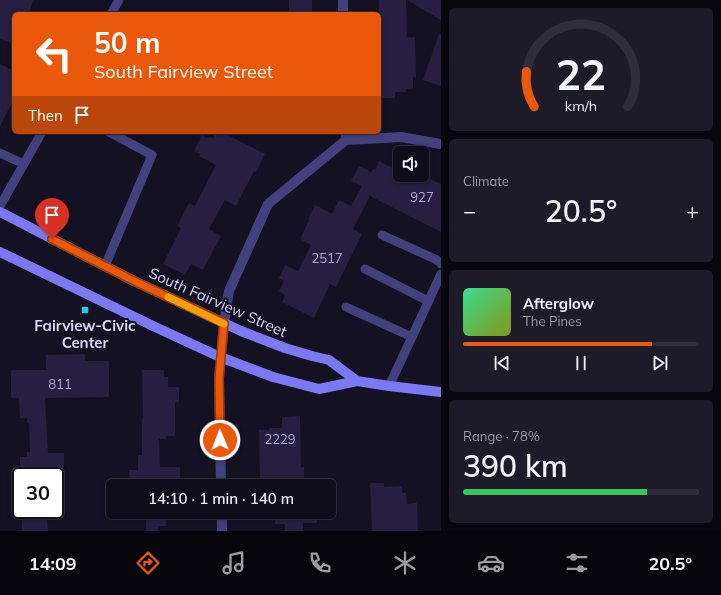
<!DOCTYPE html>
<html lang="en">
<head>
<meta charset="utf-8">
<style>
  :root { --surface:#0f0d1a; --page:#1d1b27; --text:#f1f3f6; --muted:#9b9ca2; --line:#2f2d39; --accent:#ea580c }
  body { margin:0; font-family:Mulish,sans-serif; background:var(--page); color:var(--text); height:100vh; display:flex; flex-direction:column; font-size:15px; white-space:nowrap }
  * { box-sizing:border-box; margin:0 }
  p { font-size:13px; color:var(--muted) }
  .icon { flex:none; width:22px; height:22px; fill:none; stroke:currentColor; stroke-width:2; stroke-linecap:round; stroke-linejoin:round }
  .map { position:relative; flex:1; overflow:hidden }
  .side { display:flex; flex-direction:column; gap:8px; padding:8px; background:#08070e; width:280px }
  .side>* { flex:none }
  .guide { position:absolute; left:12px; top:12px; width:369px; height:122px; border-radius:6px; box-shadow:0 2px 6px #0003,0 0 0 1px var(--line); background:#ea580c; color:#fff; overflow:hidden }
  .controls { position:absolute; left:393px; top:146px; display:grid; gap:8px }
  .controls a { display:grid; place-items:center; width:36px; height:36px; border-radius:6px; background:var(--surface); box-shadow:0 2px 6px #0003,0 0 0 1px var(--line); font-size:20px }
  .speed { position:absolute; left:12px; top:467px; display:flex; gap:8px; font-size:20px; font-weight:700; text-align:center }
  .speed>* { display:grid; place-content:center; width:52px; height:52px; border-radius:50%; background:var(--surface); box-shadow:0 2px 6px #0003,0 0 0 1px var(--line); line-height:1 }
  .speed .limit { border:2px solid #111; border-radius:6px; background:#fff; color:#111 }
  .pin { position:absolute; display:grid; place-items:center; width:34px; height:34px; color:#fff; margin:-41px -17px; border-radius:50% 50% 50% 0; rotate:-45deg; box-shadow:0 0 4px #0007 }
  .pin .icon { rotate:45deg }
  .me { position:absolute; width:44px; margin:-22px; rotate:359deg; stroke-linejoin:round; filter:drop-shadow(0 0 3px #0008) }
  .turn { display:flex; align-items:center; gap:14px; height:84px; padding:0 16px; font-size:18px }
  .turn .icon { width:52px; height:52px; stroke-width:2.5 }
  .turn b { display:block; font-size:28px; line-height:34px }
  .then { display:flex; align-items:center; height:38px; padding:0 16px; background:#0003; gap:8px; font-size:15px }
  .big { font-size:30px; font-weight:600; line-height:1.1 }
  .side .widget { flex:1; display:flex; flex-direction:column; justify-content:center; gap:6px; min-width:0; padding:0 14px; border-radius:6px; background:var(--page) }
  .side .dial { align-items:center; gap:0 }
  .dial svg { height:104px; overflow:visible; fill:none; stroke:var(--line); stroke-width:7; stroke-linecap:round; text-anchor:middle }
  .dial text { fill:var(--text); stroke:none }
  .song { display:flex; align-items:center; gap:12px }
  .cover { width:48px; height:48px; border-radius:6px; background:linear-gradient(135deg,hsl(150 70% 55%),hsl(70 70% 35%)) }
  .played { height:4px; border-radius:2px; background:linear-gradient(90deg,var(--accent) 80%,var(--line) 80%) }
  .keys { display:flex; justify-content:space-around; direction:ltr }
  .heat { display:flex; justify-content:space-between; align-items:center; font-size:22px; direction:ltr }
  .charge { height:6px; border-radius:3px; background:linear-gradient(90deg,#34c759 78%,var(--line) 0) }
  .trip { position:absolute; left:106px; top:479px; width:230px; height:40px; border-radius:6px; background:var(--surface); box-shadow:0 2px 6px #0003,0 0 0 1px var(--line); font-weight:600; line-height:40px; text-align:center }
  .tab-bar { display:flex; height:64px; justify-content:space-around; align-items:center; background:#06050a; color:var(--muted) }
  .tab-bar .icon { width:28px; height:28px }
  .tab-bar .active { color:var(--accent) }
  .tab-bar b { font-size:18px; color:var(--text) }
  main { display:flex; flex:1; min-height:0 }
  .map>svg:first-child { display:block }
  .building { fill:#261f42 }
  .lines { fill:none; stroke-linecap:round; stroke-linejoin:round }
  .lane { stroke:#43417d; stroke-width:9 }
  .street { stroke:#43417d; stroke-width:10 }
  .secondary { stroke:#7b78f1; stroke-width:10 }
  .route-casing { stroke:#983908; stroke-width:10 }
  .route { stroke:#ea580c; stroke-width:7 }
  .slow { stroke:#f59e0b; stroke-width:7 }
  .poi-dot { fill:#17d1e7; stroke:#141123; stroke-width:1.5 }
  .labels { text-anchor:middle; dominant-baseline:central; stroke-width:4; stroke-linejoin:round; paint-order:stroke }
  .number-label { font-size:13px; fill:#aea9cd }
  .street-label { font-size:15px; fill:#dbd7fb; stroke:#141123 }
  .poi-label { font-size:15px; font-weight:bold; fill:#dbd7fb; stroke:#141123 }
</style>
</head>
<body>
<main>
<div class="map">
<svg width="441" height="531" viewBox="0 0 441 531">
  <rect width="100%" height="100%" fill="#141123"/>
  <g class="building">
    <polygon points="0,0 33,0 29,14 14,14 14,44 0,39"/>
    <rect x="289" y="0" width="23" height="14"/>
    <polygon points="379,0 406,0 407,37 415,37 416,78 413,77 413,88 406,89 406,92 395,92 395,98 380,98 379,71 380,71"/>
    <polygon points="407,0 441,0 441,20"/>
    <polygon points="439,34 441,34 441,86 423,80"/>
    <polygon points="0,64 14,71 14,99 0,126"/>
    <polygon points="216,132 222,132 265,154 256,172 254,171 236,206 225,200 209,229 221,236 203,270 191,264 185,275 163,264 181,228 177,226 189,203 195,206 216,165 199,156 200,154 194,151 202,135 208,138 209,137 213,138"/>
    <polygon points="379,161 400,172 400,175 421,175 441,184 441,232 370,196 353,229 362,234 336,287 330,284 314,318 282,302 285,295 279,291 284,281 279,278 285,265 298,271 311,245 300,239 309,220 308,219 315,205 332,214 339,200 351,206 362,186 351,181 359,166 371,172 373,169 375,170"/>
    <polygon points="85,354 85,361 109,361 109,397 45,398 48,453 64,453 64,472 20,473 20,457 27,457 27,452 30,452 29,423 27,423 27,418 20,418 19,398 11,398 11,370 46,370 46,355"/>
    <polygon points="142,370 164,370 164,377 168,377 168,387 179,387 179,402 175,402 175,436 166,436 166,439 159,439 160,467 180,467 180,486 130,486 129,470 138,470 138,455 142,455 142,418 143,418"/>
    <polygon points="300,416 301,467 304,467 304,485 260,486 259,430 269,430 269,428 282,428 282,417"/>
    <polygon points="370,483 384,483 384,487 402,486 402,493 406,493 407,504 417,503 418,531 372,531"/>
    <polygon points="146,512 165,512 166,526 158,526 158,531 146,531"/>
    <polygon points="275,512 317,512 317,523 303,523 303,531 285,531 285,524 275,524"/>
    <polygon points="22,518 47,518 48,531 22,531"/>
  </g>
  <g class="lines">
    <g class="lane">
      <polyline points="111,14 119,0"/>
      <polyline points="0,153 24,164"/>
      <polyline points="0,206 42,132"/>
      <polyline points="382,235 435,259 441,263 441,264"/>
      <polyline points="105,266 152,155 109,132"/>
      <polyline points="365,269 428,301"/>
      <polyline points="346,307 412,337 441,274"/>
      <polyline points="389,386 412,337"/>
    </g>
    <g class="street">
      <polyline points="343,0 343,14"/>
      <polyline points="346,140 401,137 441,144"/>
      <polyline points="221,486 219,378 224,323 229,291 268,204 346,140 346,132"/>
      <polyline points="222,512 222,531"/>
    </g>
    <g class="secondary">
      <polyline points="0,212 134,281 241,331 285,348 312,356 329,360 357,381"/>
      <polyline points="0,252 153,326 220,357 273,377 319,389 357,381 389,386 441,392"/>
    </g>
  </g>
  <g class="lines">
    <defs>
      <polyline id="route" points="52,239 134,281 224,323 219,378 220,440"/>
    </defs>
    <use href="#route" class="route-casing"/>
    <use href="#route" class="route"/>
    <polyline class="slow" points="168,297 224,324"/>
  </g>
  <rect class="poi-dot" x="81" y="306" width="8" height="8" rx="2"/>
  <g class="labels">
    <g class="number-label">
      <text x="422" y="197">927</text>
      <text x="327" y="258">2517</text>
      <text x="60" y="384">811</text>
      <text x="280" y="439">2229</text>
    </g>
    <g class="street-label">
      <text transform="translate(218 302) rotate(24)">South Fairview Street</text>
    </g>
    <g class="poi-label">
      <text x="85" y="325">Fairview-Civic<tspan x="85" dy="17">Center</tspan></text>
    </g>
  </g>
</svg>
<div class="controls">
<a><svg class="icon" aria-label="sound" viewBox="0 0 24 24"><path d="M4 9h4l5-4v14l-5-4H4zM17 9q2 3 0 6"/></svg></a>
</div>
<div class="speed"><div class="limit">30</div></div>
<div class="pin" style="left:52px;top:239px;background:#d93025"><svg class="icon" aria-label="arrive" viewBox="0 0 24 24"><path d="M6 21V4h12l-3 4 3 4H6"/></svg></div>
<svg class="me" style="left:220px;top:440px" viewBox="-20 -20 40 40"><circle r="17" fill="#ea580c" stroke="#fff" stroke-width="3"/><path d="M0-11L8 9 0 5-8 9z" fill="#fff"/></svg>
<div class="trip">14:10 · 1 min · 140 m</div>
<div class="guide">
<div class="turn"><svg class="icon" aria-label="left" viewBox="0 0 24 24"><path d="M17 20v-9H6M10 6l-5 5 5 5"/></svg><div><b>50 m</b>South Fairview Street</div></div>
<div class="then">Then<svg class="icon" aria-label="arrive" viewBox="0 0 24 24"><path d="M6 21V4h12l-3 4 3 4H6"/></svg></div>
</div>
</div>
<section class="side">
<div class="widget dial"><svg viewBox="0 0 100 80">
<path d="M14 69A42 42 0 1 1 86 69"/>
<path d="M14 69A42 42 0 0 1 8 42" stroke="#ea580c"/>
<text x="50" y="56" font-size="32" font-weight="700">22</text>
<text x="50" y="72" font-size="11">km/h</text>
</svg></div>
<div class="widget"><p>Climate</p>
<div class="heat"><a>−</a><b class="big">20.5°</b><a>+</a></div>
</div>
<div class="widget">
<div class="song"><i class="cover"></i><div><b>Afterglow</b><p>The Pines</p></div></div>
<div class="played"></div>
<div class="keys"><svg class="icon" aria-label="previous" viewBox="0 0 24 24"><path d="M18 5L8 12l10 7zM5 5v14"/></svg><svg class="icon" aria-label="pause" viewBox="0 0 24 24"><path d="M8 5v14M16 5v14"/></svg><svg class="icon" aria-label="next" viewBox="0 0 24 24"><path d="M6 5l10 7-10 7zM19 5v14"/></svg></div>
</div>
<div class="widget"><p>Range · 78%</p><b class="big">390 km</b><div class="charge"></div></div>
</section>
</main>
<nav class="tab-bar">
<b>14:09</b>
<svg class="icon active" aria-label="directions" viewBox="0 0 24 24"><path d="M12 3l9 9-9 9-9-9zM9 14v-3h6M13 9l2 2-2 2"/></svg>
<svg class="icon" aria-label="music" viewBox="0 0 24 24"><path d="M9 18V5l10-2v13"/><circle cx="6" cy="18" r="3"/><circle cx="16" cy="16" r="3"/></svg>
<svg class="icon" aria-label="phone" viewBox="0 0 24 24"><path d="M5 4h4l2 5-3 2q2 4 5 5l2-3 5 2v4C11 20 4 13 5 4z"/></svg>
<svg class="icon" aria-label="climate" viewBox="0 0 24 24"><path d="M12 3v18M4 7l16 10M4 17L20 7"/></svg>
<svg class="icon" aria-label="car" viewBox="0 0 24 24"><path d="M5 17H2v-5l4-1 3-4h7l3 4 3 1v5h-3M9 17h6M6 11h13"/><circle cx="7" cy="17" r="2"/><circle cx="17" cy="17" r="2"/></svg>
<svg class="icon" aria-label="filters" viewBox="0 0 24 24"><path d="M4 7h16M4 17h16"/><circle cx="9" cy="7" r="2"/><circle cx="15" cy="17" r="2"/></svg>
<b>20.5°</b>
</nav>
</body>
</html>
